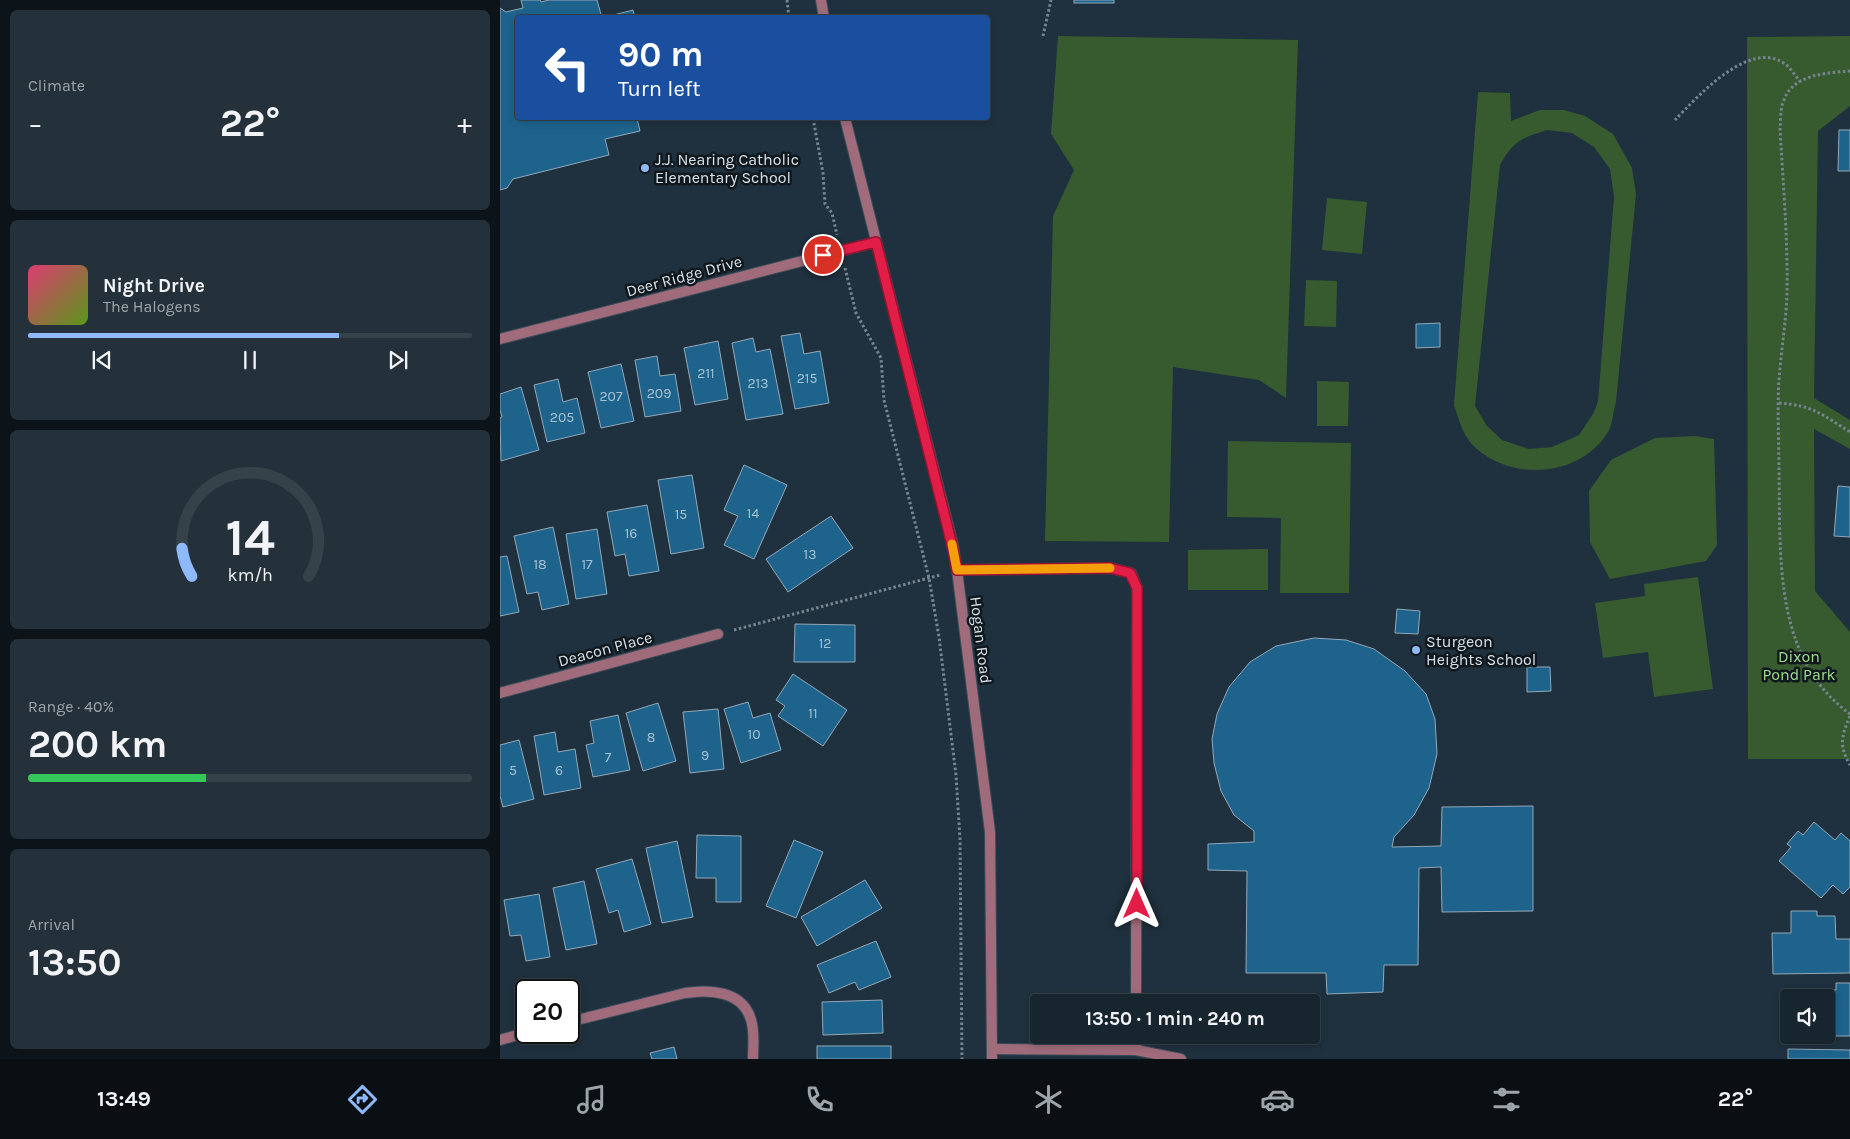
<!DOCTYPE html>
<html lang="en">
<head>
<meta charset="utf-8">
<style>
  :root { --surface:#17252e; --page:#24313a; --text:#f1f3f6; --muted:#9ea5aa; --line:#36424a; --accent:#8eb9fd }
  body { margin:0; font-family:Karla,sans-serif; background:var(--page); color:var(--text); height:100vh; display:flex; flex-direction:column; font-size:19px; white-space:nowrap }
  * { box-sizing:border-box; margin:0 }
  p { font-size:16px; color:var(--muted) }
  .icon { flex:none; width:28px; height:28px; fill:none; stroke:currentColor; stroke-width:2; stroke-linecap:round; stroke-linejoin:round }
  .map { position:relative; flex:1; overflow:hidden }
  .side { display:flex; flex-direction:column; gap:10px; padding:10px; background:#0d1419; width:500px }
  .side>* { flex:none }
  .guide { position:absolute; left:15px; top:15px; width:475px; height:105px; border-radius:5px; box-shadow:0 2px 8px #0003,0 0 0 1px var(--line); background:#1a4fa0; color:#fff; overflow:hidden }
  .fabs { position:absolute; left:1280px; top:989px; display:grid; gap:10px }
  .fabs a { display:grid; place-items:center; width:55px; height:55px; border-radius:5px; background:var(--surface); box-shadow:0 2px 8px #0003,0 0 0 1px var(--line); font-size:25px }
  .speed { position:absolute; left:15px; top:979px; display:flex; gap:10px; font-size:25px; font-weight:700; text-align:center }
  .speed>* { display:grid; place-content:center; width:65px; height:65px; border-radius:50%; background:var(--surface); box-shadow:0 2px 8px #0003,0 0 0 1px var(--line); line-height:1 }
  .speed .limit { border:2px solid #111; border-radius:8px; background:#fff; color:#111 }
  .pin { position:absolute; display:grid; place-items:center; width:42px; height:42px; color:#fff; margin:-21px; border:2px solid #fff; border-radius:50%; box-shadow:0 1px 5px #0007 }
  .me { position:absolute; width:55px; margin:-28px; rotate:0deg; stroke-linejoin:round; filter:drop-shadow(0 0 4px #0008) }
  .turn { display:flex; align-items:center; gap:18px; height:105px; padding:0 20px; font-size:22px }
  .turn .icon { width:65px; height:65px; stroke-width:2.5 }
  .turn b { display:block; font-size:35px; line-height:42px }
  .big { font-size:38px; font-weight:700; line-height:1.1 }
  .side .card { flex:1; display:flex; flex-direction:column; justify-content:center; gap:8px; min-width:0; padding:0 18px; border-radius:8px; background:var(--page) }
  .side .dial { align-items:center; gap:0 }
  .dial svg { height:130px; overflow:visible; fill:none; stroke:var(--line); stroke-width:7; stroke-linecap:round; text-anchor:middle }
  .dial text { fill:var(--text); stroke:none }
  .song { display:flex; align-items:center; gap:15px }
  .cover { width:60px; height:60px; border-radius:8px; background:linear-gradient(135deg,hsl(340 70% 55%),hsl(90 70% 35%)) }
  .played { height:5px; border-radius:2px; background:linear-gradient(90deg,var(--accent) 70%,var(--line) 70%) }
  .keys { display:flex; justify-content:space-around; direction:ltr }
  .heat { display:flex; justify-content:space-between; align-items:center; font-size:28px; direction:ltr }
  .charge { height:8px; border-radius:4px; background:linear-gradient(90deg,#34c759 40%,var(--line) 0) }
  .trip { position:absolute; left:530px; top:994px; width:290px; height:50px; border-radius:5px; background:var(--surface); box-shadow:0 2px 8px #0003,0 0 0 1px var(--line); font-weight:700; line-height:50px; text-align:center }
  .tabs { display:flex; height:80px; justify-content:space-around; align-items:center; background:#090f12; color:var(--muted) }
  .tabs .icon { width:35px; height:35px }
  .tabs .active { color:var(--accent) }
  .tabs b { font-size:22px; color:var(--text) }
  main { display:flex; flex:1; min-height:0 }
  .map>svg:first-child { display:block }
  .green { fill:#375a2f; fill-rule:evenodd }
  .building { fill:#1e638c; stroke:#93a8b8 }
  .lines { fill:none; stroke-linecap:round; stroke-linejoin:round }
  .service-casing { stroke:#3c4d59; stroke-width:12 }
  .minor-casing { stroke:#3c4d59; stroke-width:12 }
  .tertiary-casing { stroke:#3c4d59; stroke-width:12 }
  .path { stroke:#778590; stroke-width:3; stroke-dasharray:2.5 2.5; stroke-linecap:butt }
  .service { stroke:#a06c7b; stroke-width:10 }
  .minor { stroke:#a06c7b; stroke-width:10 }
  .tertiary { stroke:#a06c7b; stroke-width:10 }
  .route-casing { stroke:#92132f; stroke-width:12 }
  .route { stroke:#e11d48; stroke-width:9 }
  .slow { stroke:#f59e0b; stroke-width:9 }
  .poi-dot { fill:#8eb9fd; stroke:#10181e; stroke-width:2 }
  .labels { text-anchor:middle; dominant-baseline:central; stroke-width:5; stroke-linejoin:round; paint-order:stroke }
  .number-label { font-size:14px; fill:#a8c2d2 }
  .poi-label { font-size:16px; fill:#d6e1e9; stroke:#10181e; text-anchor:start }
  .street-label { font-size:16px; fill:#d6e1e9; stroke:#10181e }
  .park-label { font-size:16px; fill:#9edd8e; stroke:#10181e }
</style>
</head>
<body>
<main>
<section class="side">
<div class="card"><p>Climate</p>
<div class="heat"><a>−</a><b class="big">22°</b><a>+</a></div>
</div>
<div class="card">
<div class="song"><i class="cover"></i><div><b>Night Drive</b><p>The Halogens</p></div></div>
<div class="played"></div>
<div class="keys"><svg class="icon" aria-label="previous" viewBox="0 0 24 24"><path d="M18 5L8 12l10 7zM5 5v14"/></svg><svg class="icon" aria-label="pause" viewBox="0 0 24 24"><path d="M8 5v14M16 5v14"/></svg><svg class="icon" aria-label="next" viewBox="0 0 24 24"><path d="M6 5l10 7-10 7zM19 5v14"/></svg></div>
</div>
<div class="card dial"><svg viewBox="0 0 100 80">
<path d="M14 69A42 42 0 1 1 86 69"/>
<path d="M14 69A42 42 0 0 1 8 52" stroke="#8eb9fd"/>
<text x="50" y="56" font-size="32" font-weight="700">14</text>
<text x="50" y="72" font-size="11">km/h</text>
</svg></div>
<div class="card"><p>Range · 40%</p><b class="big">200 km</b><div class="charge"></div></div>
<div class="card"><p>Arrival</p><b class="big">13:50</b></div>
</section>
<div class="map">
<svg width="1350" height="1059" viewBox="0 0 1350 1059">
  <rect width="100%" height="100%" fill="#1f313e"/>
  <g class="green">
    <polygon points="558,36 798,40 786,398 759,380 673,367 669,542 545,541 553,216 574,170 551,134"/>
    <polygon points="1350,36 1350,106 1318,131 1314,398 1350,420 1350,449 1314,429 1315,591 1350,632 1350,759 1248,759 1247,37"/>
    <path d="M978,92L1010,93L1011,121L1040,110H1064L1085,116L1113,134L1132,168L1136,194L1116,402C1113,411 1113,424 1108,432C1081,476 1015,482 977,449C964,439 959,421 954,405ZM1047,130L1072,133L1094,147L1110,169L1114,196L1098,402L1093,414L1079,435L1052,447L1029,449L1002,440L987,426L975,406L1000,165C1013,141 1022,138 1047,130Z"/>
    <polygon points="827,198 867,202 862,254 822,250"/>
    <polygon points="806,280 837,281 836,327 804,326"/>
    <polygon points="817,381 849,382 848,426 817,426"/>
    <polygon points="1195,436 1214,439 1217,545 1206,561 1110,579 1090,542 1089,491 1111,460 1155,438"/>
    <polygon points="728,441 851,443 849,593 780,593 781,518 727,517"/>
    <polygon points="768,549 768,590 688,590 688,550"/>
    <polygon points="1198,577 1213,689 1154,697 1148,652 1103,658 1095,603 1145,596 1144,584"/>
  </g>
  <g class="building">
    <polygon points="21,0 40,0 41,2 49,0 97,0 102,18 18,18 18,118 137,118 140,131 105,139 109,155 13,179 7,188 0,190 0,8 6,12 23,8"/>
    <rect x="574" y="0" width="40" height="3"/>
    <polygon points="133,10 135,18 102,18"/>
    <polygon points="1339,130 1350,130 1350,171 1338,171"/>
    <polygon points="940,323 940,347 916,348 916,324"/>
    <polygon points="300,333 304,354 320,351 329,403 295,409 281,336"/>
    <polygon points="253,338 256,352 270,349 283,414 246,420 232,343"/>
    <polygon points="218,341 228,399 195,405 184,348"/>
    <polygon points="157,356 160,376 175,374 181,411 145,417 135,360"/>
    <polygon points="121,364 134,421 101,428 88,372"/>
    <polygon points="58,379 63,402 77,398 85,433 47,442 34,385"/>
    <polygon points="21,387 39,450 1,461 0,418 2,417 0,410 0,394"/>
    <polygon points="244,465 287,485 254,559 224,545 238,516 224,510"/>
    <polygon points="192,475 204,548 171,554 158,480"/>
    <polygon points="1338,486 1350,487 1350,537 1334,536"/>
    <polygon points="147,505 159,571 129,576 125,554 115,556 107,512"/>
    <polygon points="331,516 353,548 288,592 266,559"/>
    <polygon points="53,527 69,604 42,610 38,592 27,594 14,536"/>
    <polygon points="97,529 107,594 76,599 66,534"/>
    <polygon points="7,556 19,612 0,616 0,557"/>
    <polygon points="897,609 920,611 918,634 895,633"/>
    <polygon points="295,624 355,625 355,662 294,662"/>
    <polygon points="814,638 846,640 874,649 905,671 926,694 935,719 937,754 929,788 914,815 894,837 892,847 941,846 942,807 1033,806 1033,911 942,912 941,867 919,868 918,965 884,965 883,992 827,994 826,973 746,973 747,871 708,870 708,844 754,842 754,831 734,815 721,791 714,763 712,739 717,714 729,687 750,662 776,646"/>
    <polygon points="1027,667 1050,667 1051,691 1027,692"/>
    <polygon points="293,674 347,710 323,746 278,716 285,706 276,700"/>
    <polygon points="248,702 253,718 270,713 281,750 241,763 224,709"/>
    <polygon points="158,703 176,761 143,771 126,713"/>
    <polygon points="218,709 224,769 190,773 183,712"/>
    <polygon points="118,715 130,770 93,777 86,745 94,743 90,721"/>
    <polygon points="55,732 58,752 75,749 81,788 44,795 34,736"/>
    <polygon points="19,740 34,799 3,807 0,796 0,745"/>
    <polygon points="1314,822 1335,840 1341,833 1350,841 1350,887 1343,894 1333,885 1321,898 1279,861 1291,847 1287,844 1298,831 1303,835"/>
    <polygon points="197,835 241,836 241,902 216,902 216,878 196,878"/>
    <polygon points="294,840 323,852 296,918 266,906"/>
    <polygon points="177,841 193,917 162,923 146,848"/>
    <polygon points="132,859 151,924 124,932 118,910 109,913 96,869"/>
    <polygon points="365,880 382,908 317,946 301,917"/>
    <polygon points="84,881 97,944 66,950 53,888"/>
    <polygon points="39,894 50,957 26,961 21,935 10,936 4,900"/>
    <polygon points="1291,911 1317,911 1317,916 1335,916 1336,939 1350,939 1350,973 1273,974 1272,933 1291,933"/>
    <polygon points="376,941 391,977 359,990 355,982 329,993 317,965"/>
    <polygon points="1336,983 1350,983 1350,1036 1294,1036 1326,1035 1326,998 1294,998 1294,989 1336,990"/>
    <polygon points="382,1000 383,1033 323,1035 322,1002"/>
    <rect x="317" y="1046" width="74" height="13"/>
    <polygon points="174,1047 177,1059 152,1059 150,1053"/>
    <polygon points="1288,1049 1350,1050 1350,1059 1288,1059"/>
  </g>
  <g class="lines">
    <defs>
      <g id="service">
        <polyline points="457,570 610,568 631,573 637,588 636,1002"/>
        <polyline points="492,1049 636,1050 681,1059"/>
        <polyline points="636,1050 636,1035"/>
      </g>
      <g id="minor">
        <polyline points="0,693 218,634"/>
        <path d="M69,1022L185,993C210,989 243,991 251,1020C255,1032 253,1046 253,1059"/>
        <polyline points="0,1040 28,1032"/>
      </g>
      <g id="tertiary">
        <polyline points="321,0 324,18"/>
        <polyline points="345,118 453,545 457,570 490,832 492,1059"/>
        <polyline points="0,339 376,242"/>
      </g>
    </defs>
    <use href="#service" class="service-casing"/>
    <use href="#minor" class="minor-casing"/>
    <use href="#tertiary" class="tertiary-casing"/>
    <g class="path">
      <polyline points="287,0 289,18"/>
      <polyline points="543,36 551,0"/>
      <path d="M1350,71C1327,73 1293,74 1284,100C1280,108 1281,119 1280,128C1283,183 1288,239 1287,294C1286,322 1281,351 1279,380C1277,410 1279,440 1279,471C1280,527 1277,593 1298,646C1308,673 1327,697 1350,714"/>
      <polyline points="313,118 323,173 325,204 332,213 337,235"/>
      <path d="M1175,120C1197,97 1250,38 1285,64C1291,68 1295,76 1300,81"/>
      <polyline points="345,268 356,313 381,358 384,400 429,578 439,637 456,775 460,839 462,1059"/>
      <path d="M1279,403C1312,405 1323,415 1350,432"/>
      <polyline points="234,630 440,575"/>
      <path d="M1350,716C1341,737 1339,746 1350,765"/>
    </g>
    <use href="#service" class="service"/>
    <use href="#minor" class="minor"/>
    <use href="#tertiary" class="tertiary"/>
  </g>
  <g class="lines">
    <defs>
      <polyline id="route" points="323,255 376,242 452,545 457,570 610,568 630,573 637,588 637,904"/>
    </defs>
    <use href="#route" class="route-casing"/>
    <use href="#route" class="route"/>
    <polyline class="slow" points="452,544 457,570 610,568"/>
  </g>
  <g class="poi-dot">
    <circle cx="145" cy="168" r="5"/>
    <circle cx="916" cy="650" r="5"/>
  </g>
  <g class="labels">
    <g class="number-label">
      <text x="206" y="373">211</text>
      <text x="307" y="378">215</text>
      <text x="258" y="383">213</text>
      <text x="159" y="393">209</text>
      <text x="111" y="396">207</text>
      <text x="62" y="417">205</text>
      <text x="253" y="513">14</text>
      <text x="181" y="514">15</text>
      <text x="131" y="533">16</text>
      <text x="310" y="554">13</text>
      <text x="40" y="564">18</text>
      <text x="87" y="564">17</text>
      <text x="325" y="643">12</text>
      <text x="313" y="713">11</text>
      <text x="254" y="734">10</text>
      <text x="151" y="737">8</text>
      <text x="205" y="755">9</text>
      <text x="108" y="757">7</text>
      <text x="13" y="770">5</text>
      <text x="59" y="770">6</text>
    </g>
    <g class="poi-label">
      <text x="155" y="159">J.J. Nearing Catholic<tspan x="155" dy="18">Elementary School</tspan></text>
      <text x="926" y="641">Sturgeon<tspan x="926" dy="18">Heights School</tspan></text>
    </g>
    <g class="street-label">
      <text transform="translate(184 276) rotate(-15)">Deer Ridge Drive</text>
      <text transform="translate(481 640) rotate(83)">Hogan Road</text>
      <text transform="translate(105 649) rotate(-15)">Deacon Place</text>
    </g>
    <g class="park-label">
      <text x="1299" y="656">Dixon<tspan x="1299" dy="18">Pond Park</tspan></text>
    </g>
  </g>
</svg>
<div class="fabs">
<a><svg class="icon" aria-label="sound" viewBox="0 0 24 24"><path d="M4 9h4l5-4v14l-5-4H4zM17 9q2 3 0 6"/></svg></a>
</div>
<div class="speed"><div class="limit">20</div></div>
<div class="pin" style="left:323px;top:255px;background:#d93025"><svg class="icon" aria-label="arrive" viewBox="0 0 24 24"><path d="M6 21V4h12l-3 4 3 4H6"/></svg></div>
<svg class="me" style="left:637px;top:904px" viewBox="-20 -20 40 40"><path d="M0-17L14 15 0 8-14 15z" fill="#e11d48" stroke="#fff" stroke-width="4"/></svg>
<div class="trip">13:50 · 1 min · 240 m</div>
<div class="guide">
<div class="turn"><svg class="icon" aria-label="left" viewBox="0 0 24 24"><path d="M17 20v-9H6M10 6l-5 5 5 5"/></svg><div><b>90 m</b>Turn left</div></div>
</div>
</div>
</main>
<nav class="tabs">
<b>13:49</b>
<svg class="icon active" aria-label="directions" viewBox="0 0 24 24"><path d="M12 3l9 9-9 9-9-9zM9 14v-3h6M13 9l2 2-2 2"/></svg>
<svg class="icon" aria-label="music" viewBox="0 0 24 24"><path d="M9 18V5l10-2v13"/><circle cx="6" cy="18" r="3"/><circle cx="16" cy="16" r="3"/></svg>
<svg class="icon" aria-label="phone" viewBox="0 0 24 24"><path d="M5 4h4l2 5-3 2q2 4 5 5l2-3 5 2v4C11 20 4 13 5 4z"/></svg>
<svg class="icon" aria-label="climate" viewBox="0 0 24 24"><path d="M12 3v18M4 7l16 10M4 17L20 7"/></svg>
<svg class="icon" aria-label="car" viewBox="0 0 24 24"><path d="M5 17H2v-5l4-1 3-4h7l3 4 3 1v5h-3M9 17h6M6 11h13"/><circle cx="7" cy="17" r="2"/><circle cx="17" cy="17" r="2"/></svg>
<svg class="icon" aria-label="filters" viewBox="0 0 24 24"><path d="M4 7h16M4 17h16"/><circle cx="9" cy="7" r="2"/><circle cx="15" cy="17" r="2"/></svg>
<b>22°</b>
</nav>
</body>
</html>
